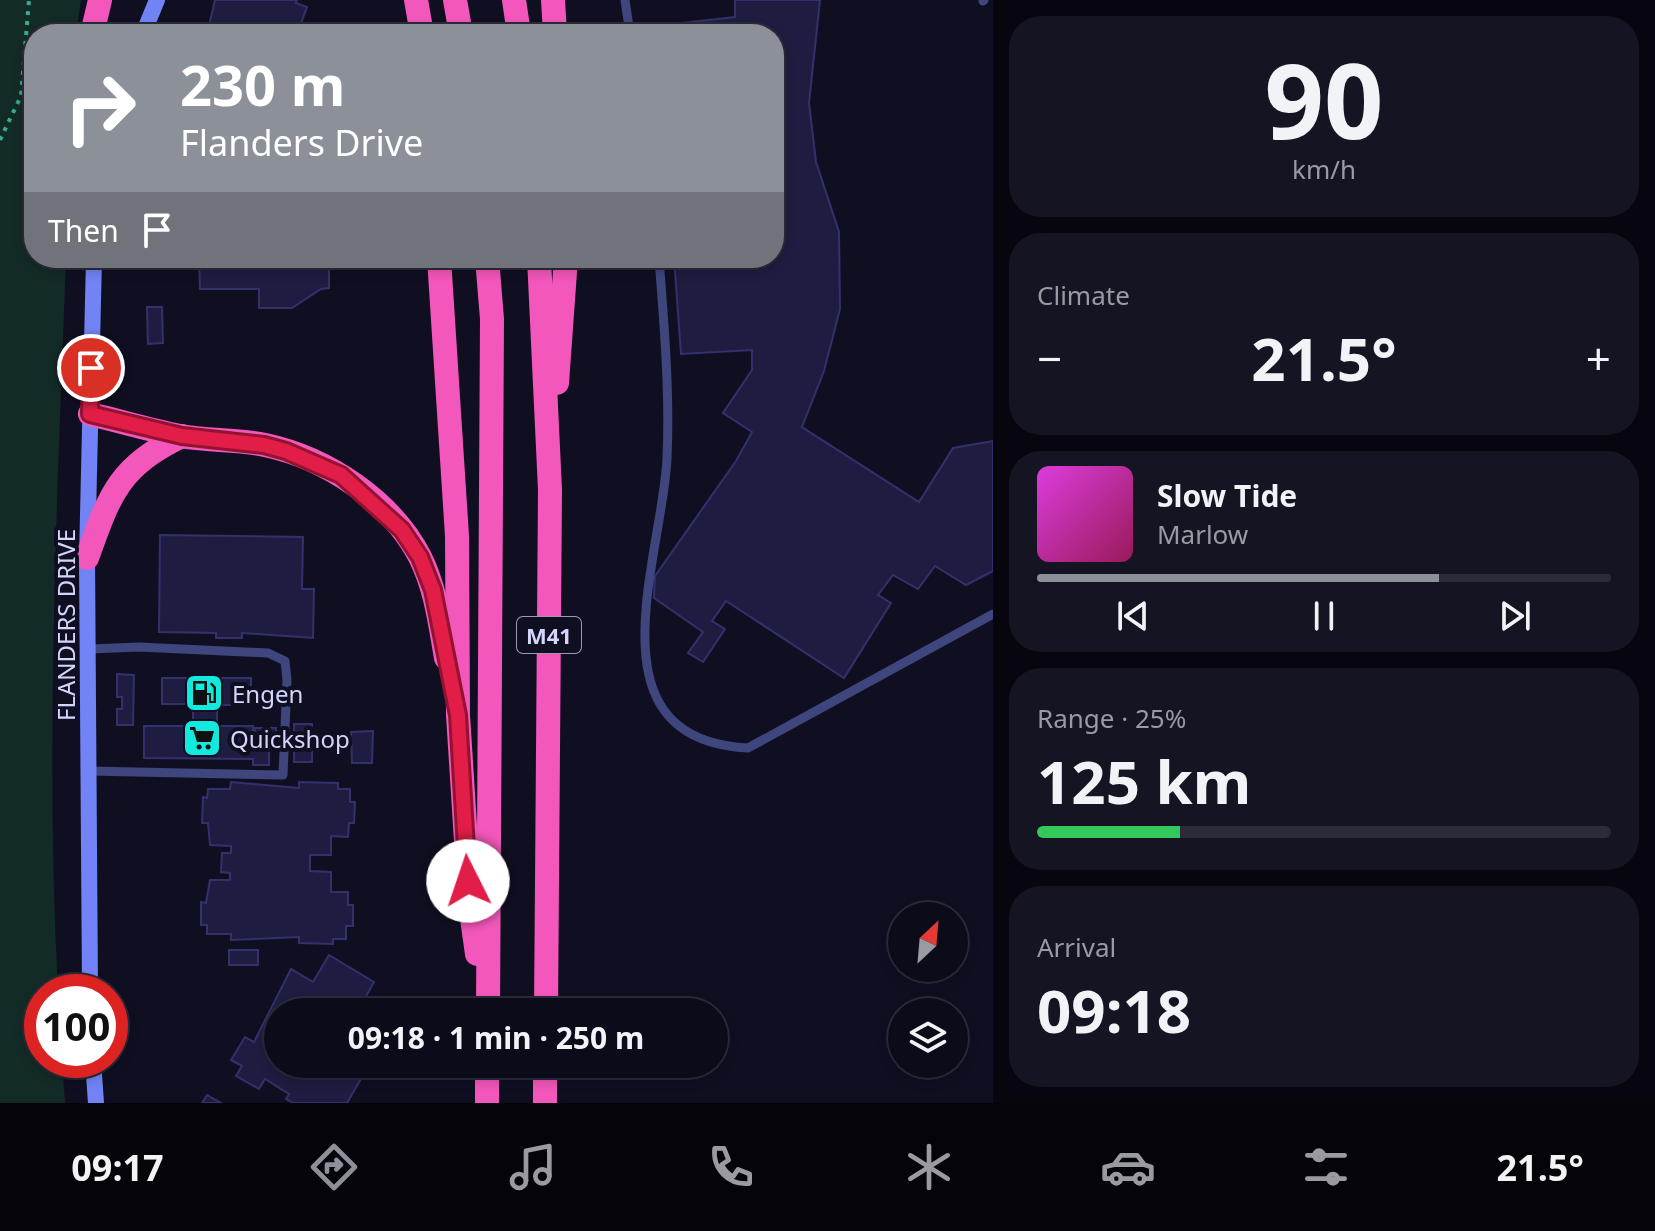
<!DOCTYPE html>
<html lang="en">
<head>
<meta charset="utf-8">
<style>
  :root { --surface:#0c0b1a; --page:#151423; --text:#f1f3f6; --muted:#9a9ba2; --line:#2c2b39; --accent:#8c9099 }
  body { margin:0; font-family:"Noto Sans",sans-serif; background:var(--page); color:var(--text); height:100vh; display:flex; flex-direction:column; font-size:30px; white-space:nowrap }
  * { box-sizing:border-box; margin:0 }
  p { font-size:26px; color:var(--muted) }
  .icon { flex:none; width:44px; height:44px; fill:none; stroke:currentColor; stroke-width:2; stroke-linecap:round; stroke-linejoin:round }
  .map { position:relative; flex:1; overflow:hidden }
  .sheet { display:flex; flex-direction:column; gap:16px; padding:16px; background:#07060e; width:662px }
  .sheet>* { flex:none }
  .top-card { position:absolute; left:24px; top:24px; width:760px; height:244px; border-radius:32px; box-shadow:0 4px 12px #0003,0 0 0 2px var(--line); background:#8c9099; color:#fff; overflow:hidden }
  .needle { width:52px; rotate:26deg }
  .controls { position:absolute; left:888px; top:902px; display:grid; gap:16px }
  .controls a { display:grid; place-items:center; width:80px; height:80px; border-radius:50%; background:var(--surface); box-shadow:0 4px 12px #0003,0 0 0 2px var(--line); font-size:40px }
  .speed { position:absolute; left:24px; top:974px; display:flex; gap:16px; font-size:40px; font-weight:700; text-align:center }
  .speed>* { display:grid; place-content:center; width:104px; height:104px; border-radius:50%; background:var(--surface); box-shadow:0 4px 12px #0003,0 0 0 2px var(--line); line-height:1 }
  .speed .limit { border:12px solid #d22; background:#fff; color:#111 }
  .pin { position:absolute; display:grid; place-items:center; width:68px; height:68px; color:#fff; margin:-34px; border:4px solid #fff; border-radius:50%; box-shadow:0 2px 8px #0007 }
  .me { position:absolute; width:88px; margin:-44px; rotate:356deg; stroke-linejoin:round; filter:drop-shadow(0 0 6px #0008) }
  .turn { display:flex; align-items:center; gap:28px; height:168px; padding:0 24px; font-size:36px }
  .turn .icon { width:104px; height:104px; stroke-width:2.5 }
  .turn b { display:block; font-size:56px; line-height:68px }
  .then { display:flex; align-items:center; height:76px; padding:0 24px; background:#0003; gap:16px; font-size:30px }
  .big { font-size:60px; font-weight:700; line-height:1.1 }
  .sheet .widget { flex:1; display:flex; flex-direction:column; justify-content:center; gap:12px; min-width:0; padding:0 28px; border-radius:32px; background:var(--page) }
  .sheet .dial { align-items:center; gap:0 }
  .dial b { font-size:104px; line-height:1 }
  .song { display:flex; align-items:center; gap:24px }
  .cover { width:96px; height:96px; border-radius:12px; background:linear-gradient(135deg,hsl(300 70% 55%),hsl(330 70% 35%)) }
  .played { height:8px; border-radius:4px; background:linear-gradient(90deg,var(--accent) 70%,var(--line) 70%) }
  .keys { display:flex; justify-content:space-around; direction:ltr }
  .heat { display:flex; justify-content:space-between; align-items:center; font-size:44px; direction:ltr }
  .charge { height:12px; border-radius:6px; background:linear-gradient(90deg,#34c759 25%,var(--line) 0) }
  .trip { position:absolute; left:264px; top:998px; width:464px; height:80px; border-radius:40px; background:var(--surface); box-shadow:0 4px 12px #0003,0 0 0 2px var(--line); font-weight:700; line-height:80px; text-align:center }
  .menu { display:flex; height:128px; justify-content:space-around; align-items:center; background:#05040a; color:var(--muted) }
  .menu .icon { width:56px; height:56px }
  .menu .on { color:var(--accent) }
  .menu b { font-size:36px; color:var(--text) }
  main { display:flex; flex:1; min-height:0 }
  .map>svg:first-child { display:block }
  .green { fill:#132b27 }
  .building { fill:#1e1d41; stroke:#33316c; stroke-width:2 }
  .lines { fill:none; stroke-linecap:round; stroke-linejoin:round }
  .path { stroke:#37ac92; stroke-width:4; stroke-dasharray:4 6; stroke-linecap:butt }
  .lane { stroke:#3e467d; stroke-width:9 }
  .secondary { stroke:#7284f5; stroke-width:16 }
  .highway { stroke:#f357bb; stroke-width:24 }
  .route-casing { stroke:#92132f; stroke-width:20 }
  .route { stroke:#e11d48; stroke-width:14 }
  .labels { text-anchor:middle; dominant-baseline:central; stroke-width:8; stroke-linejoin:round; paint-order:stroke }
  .shield { fill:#100f22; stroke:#989abb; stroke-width:2 }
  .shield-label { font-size:22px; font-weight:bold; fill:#d3d5fc }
  .street-label { font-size:24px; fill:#d3d5fc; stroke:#100f22 }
  .poi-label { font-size:24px; fill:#d3d5fc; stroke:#100f22; text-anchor:start }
</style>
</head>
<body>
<main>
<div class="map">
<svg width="993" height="1103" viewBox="0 0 993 1103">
  <rect width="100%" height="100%" fill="#100f22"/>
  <path class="green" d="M0,0H81L76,34H34V258H66C57,502 45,748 58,992H42V1060H62L65,1103H0Z"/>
  <g class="building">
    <polygon points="215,0 297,0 296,3 307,7 297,34 207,34"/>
    <polygon points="735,0 820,0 809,103 816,162 839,232 840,309 824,371 802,427 919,502 953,448 993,441 993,571 966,585 935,566 918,589 893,575 878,595 891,603 844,678 726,601 712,621 725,629 703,662 688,653 703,632 654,598 655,576 736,461 752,432 723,413 752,370 752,350 681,354 674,258 774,258 774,34 657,34 656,26 735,17"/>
    <polygon points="199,258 329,258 329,288 321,289 292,308 259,308 259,289 200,289"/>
    <polygon points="147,307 162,307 163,343 148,344"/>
    <polygon points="160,535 303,537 302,589 314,589 313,638 242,633 242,638 216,638 216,633 159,632"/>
    <polygon points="117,674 134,675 133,725 117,725 117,709 122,709 122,697 117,697"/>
    <polygon points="162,678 251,678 251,705 217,705 217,726 193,726 193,704 162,704"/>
    <rect x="294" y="724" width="18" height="38"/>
    <polygon points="144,726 253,726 253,745 269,745 269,765 253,765 253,759 144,758"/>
    <polygon points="255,728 276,728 276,743 254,743"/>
    <polygon points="373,731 372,763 352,763 351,732"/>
    <polygon points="231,782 299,788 299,782 338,783 338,789 350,789 350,802 355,802 354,823 349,823 348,837 331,836 331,855 310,855 310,871 331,872 331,892 348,892 348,905 353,905 353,926 346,926 346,939 333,939 333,944 299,943 299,937 231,940 231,934 207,934 207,925 201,925 201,902 206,903 210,880 230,880 230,873 221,872 222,853 231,853 231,846 210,845 208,823 202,823 203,797 207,798 208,789 230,789"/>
    <rect x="229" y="950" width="29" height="15"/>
    <polygon points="329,955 374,982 357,1012 278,1012 278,1064 357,1064 353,1072 362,1077 347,1103 293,1103 286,1099 289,1094 265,1079 259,1089 236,1076 242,1066 231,1060 245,1037 254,1042 291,969 313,982"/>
    <polygon points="207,1095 221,1103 202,1103"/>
  </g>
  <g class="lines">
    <polyline class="path" points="0,140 21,96 29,0"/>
    <g class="lane">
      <polyline points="625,0 630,34"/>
      <polyline points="983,1 984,0"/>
      <path d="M659,258C664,324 670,392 667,458C663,555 585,740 748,748L993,614"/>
      <polyline points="88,771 283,775 287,680 285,661 268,653 139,647 90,649"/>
    </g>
    <g class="secondary">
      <polyline points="143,34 157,0"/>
      <polyline points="90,992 87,558 94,258"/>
      <polyline points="93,1060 96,1103"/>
    </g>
    <g class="highway">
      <polyline points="416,0 422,34"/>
      <polyline points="455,0 461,34"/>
      <polyline points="514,0 519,34"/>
      <polyline points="553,0 555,34"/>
      <polyline points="92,34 100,0"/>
      <polyline points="439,258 457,536 458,715 470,904 477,954"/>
      <polyline points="487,258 492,319 488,1012"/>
      <polyline points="539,258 550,490 546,1012"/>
      <polyline points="557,383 566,258"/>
      <path d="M90,414C120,421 150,430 180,436C208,441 237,439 265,445C327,458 391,501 420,557C436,589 440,624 446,658"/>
      <path d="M87,558C110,494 118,467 182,436"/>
      <polyline points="487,1103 487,1064"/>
      <polyline points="545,1103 545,1064"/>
    </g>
  </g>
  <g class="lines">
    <defs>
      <polyline id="route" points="91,368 90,414 182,436 264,445 286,451 341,475 402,530 420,557 433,590 458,715 468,881"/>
    </defs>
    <use href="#route" class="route-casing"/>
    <use href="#route" class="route"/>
  </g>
  <defs>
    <symbol id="fuel-square" viewBox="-11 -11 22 22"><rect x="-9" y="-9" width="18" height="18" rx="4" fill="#11eadd" stroke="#100f22"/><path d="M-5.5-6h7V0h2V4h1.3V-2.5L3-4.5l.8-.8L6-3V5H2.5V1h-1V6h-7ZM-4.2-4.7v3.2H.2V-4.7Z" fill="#111"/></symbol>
    <symbol id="supermarket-square" viewBox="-11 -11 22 22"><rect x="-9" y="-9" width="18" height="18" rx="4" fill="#11eadd" stroke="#100f22"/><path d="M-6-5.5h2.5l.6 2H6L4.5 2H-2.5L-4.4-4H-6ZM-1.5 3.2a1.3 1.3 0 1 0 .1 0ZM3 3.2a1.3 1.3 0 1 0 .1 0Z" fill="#111"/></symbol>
  </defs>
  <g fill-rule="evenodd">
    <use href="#fuel-square" x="182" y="671" width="44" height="44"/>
    <use href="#supermarket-square" x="180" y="716" width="44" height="44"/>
  </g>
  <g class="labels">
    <rect class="shield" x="517" y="617" width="64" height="36" rx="6"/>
    <g class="shield-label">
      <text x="549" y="635">M41</text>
    </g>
    <g class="street-label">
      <text transform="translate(65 625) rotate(-90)">FLANDERS DRIVE</text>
    </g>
    <g class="poi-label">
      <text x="232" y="693">Engen</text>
      <text x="230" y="738">Quickshop</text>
    </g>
  </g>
</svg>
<div class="controls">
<a><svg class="needle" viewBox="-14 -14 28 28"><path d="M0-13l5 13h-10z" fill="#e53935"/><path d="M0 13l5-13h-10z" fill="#9a9ba2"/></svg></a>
<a><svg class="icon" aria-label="layers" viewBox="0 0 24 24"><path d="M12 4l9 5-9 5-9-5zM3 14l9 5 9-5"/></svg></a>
</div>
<div class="speed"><div class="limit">100</div></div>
<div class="pin" style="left:91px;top:368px;background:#d93025"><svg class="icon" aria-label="arrive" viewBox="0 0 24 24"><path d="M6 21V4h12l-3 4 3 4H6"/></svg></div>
<svg class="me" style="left:468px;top:881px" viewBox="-20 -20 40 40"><circle r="19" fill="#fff"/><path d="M0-13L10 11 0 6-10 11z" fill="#e11d48"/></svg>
<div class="trip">09:18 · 1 min · 250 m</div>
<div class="top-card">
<div class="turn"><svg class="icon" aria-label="right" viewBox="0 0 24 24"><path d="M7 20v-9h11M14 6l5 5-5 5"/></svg><div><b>230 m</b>Flanders Drive</div></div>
<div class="then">Then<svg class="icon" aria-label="arrive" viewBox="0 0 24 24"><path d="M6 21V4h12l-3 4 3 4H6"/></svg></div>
</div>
</div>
<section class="sheet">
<div class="widget dial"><b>90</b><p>km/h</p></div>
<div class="widget"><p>Climate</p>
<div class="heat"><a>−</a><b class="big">21.5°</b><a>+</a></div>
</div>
<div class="widget">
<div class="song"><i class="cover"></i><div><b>Slow Tide</b><p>Marlow</p></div></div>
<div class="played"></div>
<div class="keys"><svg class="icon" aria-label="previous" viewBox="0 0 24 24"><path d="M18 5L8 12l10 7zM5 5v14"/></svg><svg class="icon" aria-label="pause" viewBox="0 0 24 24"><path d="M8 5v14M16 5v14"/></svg><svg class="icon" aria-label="next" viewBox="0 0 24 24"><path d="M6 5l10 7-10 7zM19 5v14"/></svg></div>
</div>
<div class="widget"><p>Range · 25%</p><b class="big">125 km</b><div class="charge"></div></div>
<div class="widget"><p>Arrival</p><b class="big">09:18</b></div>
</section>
</main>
<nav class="menu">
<b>09:17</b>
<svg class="icon on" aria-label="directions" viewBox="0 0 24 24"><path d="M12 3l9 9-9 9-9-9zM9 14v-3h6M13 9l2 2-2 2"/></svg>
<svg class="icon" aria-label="music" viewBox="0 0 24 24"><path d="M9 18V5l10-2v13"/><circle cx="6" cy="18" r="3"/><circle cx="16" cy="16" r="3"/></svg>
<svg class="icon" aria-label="phone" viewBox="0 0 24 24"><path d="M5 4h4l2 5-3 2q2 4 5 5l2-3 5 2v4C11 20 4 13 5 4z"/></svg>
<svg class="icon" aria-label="climate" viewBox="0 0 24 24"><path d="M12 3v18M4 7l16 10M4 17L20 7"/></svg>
<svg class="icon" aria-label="car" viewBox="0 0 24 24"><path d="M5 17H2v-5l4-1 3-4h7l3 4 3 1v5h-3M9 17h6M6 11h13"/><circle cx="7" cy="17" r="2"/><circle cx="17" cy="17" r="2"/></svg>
<svg class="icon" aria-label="filters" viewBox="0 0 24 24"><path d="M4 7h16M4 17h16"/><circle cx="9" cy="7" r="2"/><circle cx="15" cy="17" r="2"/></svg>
<b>21.5°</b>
</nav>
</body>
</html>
